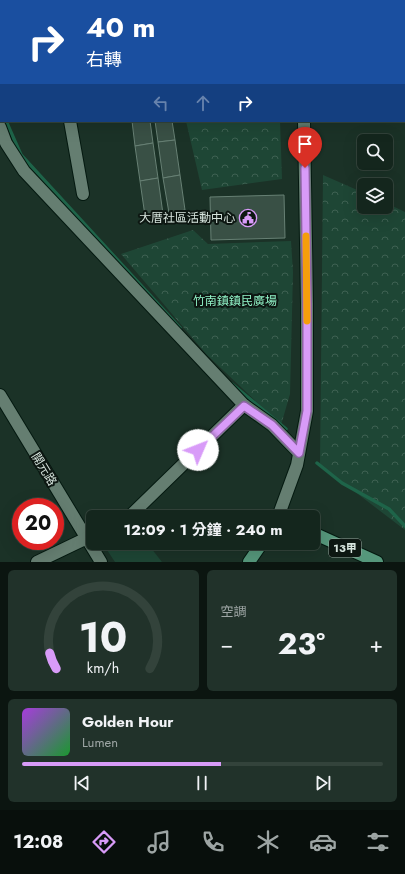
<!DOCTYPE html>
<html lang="zh-TW">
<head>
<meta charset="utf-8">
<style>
  :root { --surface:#14261d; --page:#21322a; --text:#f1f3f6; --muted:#9da5a4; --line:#33433b; --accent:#d89bf8 }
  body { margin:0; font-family:Jost,"Noto Sans TC",sans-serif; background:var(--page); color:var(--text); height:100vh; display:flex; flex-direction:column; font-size:15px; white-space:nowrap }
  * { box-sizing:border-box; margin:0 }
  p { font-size:13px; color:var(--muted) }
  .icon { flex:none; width:22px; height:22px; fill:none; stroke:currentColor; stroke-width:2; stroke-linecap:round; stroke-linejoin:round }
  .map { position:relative; height:562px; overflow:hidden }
  .drawer { display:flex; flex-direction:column; gap:8px; padding:8px; background:#0b1510; flex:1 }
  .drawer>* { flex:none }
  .banner { position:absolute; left:0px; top:0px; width:405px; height:122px; box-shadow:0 4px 16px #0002,0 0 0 1px var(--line); background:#1a4fa0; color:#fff; overflow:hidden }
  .controls { position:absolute; left:357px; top:134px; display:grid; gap:8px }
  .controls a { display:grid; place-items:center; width:36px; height:36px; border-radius:6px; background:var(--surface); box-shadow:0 4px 16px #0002,0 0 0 1px var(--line); font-size:20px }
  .speed { position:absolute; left:12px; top:498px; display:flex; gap:8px; font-size:20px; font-weight:700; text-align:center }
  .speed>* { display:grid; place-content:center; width:52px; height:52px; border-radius:50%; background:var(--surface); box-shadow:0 4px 16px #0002,0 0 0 1px var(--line); line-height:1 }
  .speed .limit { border:6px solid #d22; background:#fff; color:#111 }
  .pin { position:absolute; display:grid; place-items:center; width:34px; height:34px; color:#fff; margin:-41px -17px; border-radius:50% 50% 50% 0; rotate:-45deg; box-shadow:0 0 4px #0007 }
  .pin .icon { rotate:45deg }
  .me { position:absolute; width:44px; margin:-22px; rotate:46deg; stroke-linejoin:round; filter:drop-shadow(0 0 3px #0008) }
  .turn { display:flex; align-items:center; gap:14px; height:84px; padding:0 20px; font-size:18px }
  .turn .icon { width:52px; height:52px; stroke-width:2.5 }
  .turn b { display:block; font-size:28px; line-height:34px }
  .lanes { display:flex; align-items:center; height:38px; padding:0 20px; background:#0003; justify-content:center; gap:20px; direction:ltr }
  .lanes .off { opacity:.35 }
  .big { font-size:30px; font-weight:700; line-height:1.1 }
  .drawer .widget { flex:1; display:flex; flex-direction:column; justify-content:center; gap:6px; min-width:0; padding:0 14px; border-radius:6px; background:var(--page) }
  .drawer .dial { align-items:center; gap:0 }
  .dial svg { height:104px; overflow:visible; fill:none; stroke:var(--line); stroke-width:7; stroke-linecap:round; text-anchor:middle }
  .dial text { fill:var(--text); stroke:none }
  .song { display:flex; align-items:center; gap:12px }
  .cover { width:48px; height:48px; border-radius:6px; background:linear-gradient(135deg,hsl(280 70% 55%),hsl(130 70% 35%)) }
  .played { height:4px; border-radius:2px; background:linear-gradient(90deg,var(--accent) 55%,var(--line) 55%) }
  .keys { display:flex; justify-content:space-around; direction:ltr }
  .heat { display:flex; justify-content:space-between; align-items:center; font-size:22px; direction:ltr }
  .drawer .tiles { flex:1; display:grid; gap:8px; grid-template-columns:1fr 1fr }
  .widget:last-child { grid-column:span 2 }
  .trip { position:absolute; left:86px; top:510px; width:234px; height:40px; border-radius:6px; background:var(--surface); box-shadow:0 4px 16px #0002,0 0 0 1px var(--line); font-weight:700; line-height:40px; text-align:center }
  .tab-bar { display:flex; height:64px; justify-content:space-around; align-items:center; background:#080f0c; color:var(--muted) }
  .tab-bar .icon { width:28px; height:28px }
  .tab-bar .selected { color:var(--accent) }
  .tab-bar b { font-size:18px; color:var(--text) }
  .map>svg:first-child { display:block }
  .grass { fill:#1e4635 }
  .park { fill:url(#park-crowns) }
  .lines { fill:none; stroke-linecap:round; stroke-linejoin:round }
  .stream { stroke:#1e6449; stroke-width:3.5 }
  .building { fill:#395045; stroke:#678074 }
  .minor-casing { stroke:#041910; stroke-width:14 }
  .major-casing { stroke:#041910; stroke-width:14 }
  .minor { stroke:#657e71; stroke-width:12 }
  .major { stroke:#55977b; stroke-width:12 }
  .route-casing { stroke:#8c65a1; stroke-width:10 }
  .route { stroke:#d89bf8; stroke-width:7 }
  .slow { stroke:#f59e0b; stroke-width:7 }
  .labels { text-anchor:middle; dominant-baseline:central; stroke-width:4; stroke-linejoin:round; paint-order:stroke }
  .shield { fill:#0d1712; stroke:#9aa6a0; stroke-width:1 }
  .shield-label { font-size:11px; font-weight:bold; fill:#d6e4dd }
  .poi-label { font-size:12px; fill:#d6e4dd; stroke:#0d1712; text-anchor:end }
  .park-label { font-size:12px; fill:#91f3c7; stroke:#0d1712 }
  .street-label { font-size:12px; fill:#d6e4dd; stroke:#0d1712 }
</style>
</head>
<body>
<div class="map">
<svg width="405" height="562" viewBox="0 0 405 562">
  <defs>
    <pattern id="park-crowns" width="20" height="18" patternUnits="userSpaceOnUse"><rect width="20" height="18" fill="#1e4635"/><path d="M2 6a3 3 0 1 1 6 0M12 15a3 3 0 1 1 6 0" fill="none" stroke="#3e6152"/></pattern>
  </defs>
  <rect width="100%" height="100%" fill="#1b3227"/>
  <polygon class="grass" points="108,543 147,543 162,562 115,562 105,547"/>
  <g class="park">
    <rect x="168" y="0" width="110" height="1"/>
    <polygon points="186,121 280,121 282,179 202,190"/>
    <polygon points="323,175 364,193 364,207 386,207 386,203 405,212 405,530 320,465"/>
    <polygon points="193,230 208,244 291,241 293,272 290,394 281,425 207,355 121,254"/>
  </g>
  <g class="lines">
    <g class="stream">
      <polyline points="0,108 1,111"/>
      <polyline points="6,121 21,155 180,328"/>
      <polyline points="232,384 286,429"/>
      <polyline points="317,463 342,483 389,509 405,526"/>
    </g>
  </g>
  <g class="building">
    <rect x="328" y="0" width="65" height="1"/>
    <polygon points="132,121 150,121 153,143 135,146"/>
    <polygon points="155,121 172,121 175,140 158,142"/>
    <polygon points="175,140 180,175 163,178 158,142"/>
    <polygon points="153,143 158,178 140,181 135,146"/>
    <polygon points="180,175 185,210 169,213 163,178"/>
    <polygon points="158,178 163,214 145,216 140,181"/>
    <polygon points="284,195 285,238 211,240 210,197"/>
  </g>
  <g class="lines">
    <defs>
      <g id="minor">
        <polyline points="53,0 53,1"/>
        <polyline points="302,0 303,1"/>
        <polyline points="0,52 1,52"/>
        <polyline points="70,121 83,194"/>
        <polyline points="0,127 6,143 24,171 244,405 272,425 299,453"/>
        <polyline points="0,395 101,562"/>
        <polyline points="129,517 244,405"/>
        <polyline points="278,517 297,465 307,411 307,303 304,121"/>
        <polyline points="37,562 87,538"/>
      </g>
      <g id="major">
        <polyline points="313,533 377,562"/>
        <polyline points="249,562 262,543"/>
      </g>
    </defs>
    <use href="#minor" class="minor-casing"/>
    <use href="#major" class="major-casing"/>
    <use href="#minor" class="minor"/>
    <use href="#major" class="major"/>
  </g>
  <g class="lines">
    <defs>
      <polyline id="route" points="198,450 244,406 272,425 299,453 307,411 307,303 305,168"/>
    </defs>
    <use href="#route" class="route-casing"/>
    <use href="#route" class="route"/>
    <polyline class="slow" points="306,236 307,321"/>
  </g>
  <defs>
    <symbol id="civic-ring" viewBox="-11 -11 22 22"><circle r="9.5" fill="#0d1712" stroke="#d89bf8" stroke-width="1.5"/><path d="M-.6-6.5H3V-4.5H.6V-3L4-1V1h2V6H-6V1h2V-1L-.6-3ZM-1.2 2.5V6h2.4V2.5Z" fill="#d89bf8"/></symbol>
  </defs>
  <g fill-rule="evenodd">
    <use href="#civic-ring" x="238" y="208" width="20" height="20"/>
  </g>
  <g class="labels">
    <rect class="shield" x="329" y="539" width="32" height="18" rx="3"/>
    <g class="shield-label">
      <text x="345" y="548">13甲</text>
    </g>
    <g class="poi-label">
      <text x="235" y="218">大厝社區活動中心</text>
    </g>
    <g class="park-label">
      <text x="235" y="301">竹南鎮鎮民廣場</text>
    </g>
    <g class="street-label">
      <text transform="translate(44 469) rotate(59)">開元路</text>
    </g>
  </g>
</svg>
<div class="controls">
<a><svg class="icon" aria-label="search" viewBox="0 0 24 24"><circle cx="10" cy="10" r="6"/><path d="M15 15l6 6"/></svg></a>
<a><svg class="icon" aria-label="layers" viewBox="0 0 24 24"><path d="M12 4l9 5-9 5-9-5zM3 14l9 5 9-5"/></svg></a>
</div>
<div class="speed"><div class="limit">20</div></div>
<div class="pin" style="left:305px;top:168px;background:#d93025"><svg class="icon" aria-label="arrive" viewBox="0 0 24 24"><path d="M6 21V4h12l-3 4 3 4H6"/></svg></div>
<svg class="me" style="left:198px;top:450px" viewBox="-20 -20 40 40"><circle r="19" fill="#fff"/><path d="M0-13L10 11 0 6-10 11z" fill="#d89bf8"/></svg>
<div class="trip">12:09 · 1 分鐘 · 240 m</div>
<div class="banner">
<div class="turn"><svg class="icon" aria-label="right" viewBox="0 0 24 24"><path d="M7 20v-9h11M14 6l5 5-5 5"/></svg><div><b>40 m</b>右轉</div></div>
<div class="lanes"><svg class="icon off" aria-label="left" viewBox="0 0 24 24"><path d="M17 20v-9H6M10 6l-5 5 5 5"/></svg><svg class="icon off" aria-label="ahead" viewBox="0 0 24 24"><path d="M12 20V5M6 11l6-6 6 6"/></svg><svg class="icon" aria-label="right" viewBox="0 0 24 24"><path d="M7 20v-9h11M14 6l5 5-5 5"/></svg></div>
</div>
</div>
<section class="drawer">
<div class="tiles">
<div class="widget dial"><svg viewBox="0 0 100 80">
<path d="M14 69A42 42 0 1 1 86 69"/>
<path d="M14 69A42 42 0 0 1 9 57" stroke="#d89bf8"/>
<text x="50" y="56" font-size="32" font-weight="700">10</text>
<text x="50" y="72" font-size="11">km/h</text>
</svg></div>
<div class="widget"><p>空調</p>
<div class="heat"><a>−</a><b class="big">23°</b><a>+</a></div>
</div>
<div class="widget">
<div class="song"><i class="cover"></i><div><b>Golden Hour</b><p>Lumen</p></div></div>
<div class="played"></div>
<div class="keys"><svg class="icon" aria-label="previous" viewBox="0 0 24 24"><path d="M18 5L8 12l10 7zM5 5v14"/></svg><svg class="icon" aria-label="pause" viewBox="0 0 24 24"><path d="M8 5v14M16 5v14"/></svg><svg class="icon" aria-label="next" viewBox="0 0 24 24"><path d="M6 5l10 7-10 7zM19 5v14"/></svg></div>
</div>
</div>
</section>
<nav class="tab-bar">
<b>12:08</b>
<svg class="icon selected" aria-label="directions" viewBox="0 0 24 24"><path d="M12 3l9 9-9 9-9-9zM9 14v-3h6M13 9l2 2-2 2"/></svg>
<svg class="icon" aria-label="music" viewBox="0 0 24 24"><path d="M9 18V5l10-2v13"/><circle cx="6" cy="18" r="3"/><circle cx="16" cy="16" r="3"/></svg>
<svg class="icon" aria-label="phone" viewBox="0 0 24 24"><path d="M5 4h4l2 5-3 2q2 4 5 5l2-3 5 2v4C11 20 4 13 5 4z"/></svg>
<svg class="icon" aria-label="climate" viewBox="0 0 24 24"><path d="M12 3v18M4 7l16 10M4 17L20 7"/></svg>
<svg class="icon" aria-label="car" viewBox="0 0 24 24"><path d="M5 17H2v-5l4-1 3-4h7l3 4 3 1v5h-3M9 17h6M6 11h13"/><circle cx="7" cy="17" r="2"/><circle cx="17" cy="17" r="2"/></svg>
<svg class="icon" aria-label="filters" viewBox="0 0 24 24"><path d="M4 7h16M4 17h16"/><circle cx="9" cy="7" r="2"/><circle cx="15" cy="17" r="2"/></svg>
</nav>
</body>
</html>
